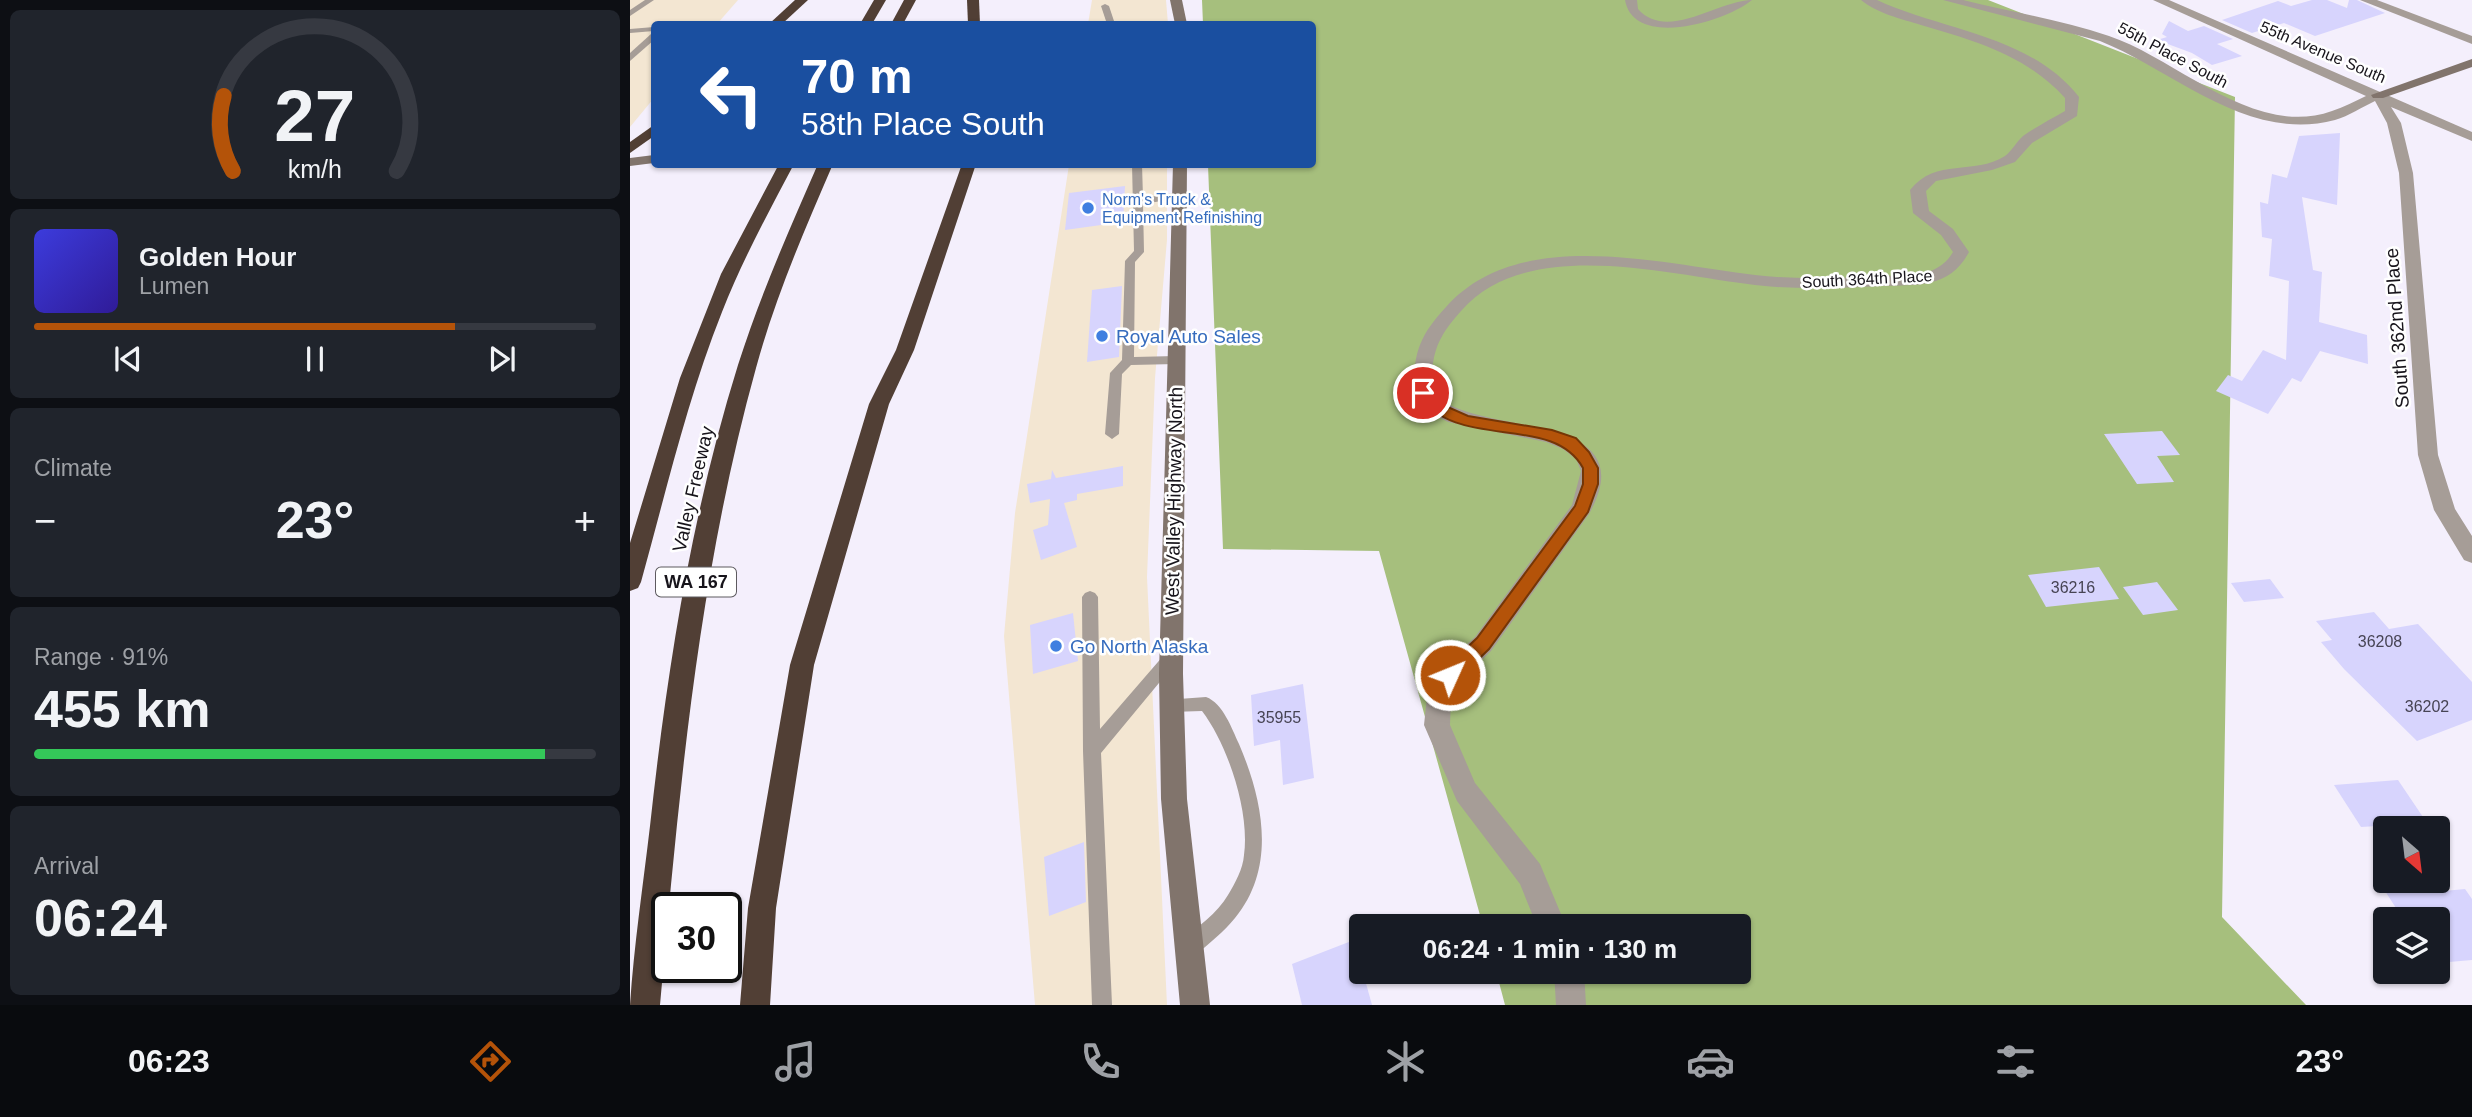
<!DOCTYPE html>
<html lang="en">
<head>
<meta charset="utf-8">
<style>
  :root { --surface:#171b24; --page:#20242c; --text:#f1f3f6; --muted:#9ea1a6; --line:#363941; --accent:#b45309 }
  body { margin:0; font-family:Helvetica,sans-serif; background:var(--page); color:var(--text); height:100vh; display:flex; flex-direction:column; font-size:26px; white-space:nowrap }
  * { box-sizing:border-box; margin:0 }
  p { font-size:23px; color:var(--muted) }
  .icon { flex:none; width:38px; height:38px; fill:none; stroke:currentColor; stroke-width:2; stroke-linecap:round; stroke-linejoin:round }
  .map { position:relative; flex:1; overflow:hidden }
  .details { display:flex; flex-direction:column; gap:10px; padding:10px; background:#0d0f14; width:630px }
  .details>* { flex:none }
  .banner { position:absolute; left:21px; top:21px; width:665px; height:147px; border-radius:7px; box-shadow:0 2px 5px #0004; background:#1a4fa0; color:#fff; overflow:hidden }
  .needle { width:46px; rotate:152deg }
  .controls { position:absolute; left:1743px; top:816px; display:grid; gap:14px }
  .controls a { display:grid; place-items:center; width:77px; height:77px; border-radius:7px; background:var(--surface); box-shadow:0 2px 5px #0004; font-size:35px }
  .speed { position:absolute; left:21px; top:892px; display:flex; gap:14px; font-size:35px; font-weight:700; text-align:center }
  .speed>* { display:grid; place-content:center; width:91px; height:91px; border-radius:50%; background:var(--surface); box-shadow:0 2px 5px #0004; line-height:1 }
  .speed .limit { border:4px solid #111; border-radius:10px; background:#fff; color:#111 }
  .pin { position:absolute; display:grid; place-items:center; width:60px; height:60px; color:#fff; margin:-30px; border:4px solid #fff; border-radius:50%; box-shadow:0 2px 7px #0007 }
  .me { position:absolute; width:77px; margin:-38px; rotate:46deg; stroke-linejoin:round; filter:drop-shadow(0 0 5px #0008) }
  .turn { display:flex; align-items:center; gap:24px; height:147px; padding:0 35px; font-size:32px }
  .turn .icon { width:91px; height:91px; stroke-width:2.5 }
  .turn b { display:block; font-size:49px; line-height:60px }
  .big { font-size:52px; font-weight:800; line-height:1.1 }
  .details .widget { flex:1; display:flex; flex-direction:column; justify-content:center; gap:10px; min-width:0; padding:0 24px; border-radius:10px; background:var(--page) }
  .details .dial { align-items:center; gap:0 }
  .dial svg { height:182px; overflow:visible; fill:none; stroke:var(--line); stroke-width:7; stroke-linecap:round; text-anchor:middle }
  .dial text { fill:var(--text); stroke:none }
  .song { display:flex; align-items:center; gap:21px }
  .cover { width:84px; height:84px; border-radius:10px; background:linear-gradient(135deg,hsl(240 70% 55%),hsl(250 70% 35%)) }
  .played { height:7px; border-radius:4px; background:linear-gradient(90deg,var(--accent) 75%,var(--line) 75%) }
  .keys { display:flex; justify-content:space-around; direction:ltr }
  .heat { display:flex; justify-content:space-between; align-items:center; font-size:38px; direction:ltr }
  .charge { height:10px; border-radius:5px; background:linear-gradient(90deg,#34c759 91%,var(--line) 0) }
  .trip { position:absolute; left:719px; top:914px; width:402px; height:70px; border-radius:7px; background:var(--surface); box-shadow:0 2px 5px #0004; font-weight:800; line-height:70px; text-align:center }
  .tab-bar { display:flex; height:112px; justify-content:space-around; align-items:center; background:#090b0e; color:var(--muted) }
  .tab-bar .icon { width:49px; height:49px }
  .tab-bar .active { color:var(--accent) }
  .tab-bar b { font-size:32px; color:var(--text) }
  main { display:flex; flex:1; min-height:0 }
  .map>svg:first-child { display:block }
  .commercial { fill:#f3e6d2 }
  .forest { fill:#a6bf7d }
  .building { fill:#d7d4fd }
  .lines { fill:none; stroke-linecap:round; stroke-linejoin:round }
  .lane { fill:#a69d97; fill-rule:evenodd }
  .street { fill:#a69d97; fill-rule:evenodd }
  .secondary { fill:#81746c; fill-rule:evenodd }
  .highway { fill:#513f35; fill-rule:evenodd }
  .route { fill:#b45309; stroke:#753606; stroke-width:2 }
  .shop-dot { fill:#3f7fe0; stroke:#fff; stroke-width:2.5 }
  .labels { text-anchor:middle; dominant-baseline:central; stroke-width:5; stroke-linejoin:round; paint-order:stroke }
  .far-street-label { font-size:16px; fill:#17141b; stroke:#fff }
  .far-shop-label { font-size:16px; fill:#366cbe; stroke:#fff; text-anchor:start }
  .number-label { font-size:16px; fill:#474454 }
  .shield { fill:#fff; stroke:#5d5a5f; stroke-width:2 }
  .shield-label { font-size:18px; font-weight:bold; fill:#17141b }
  .street-label { font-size:19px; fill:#17141b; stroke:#fff }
  .shop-label { font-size:19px; fill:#366cbe; stroke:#fff; text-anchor:start }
</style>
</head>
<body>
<main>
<section class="details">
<div class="widget dial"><svg viewBox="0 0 100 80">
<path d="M14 69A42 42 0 1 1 86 69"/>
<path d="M14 69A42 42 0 0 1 10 36" stroke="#b45309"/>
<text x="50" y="56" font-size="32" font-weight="700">27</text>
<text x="50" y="72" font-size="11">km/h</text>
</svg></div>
<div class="widget">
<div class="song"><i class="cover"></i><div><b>Golden Hour</b><p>Lumen</p></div></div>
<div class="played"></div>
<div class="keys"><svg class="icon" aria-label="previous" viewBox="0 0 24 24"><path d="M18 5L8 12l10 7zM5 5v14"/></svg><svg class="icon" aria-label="pause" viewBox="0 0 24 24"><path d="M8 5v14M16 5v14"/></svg><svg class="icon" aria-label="next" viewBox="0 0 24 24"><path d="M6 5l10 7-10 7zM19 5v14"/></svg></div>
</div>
<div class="widget"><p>Climate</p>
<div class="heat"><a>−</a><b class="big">23°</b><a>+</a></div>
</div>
<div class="widget"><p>Range · 91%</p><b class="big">455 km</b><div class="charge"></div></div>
<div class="widget"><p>Arrival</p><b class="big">06:24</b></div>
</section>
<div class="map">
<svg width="1842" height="1005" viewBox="0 0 1842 1005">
  <rect width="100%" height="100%" fill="#f4effc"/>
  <g class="commercial">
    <polygon points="0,0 108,0 87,24 24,24 24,98 0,127"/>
    <polygon points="462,0 536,0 538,24 458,24"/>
    <polygon points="439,165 537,165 537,240 525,378 517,577 537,1005 405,1005 374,636 385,513"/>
  </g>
  <polygon class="forest" points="572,0 1358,0 1605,97 1592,917 1676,1005 875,1005 866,971 1110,971 1110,926 853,926 749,551 593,549 578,165 682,164 682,24 573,24"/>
  <g class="building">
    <polygon points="1682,0 1697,0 1717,8 1719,0 1727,0 1755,13 1685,36 1654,23 1622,33 1592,20 1648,1 1661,6"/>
    <polygon points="1539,21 1558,31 1574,26 1603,39 1587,44 1612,56 1582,65 1562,53 1527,40 1537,37 1532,34"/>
    <polygon points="1710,133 1707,205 1672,197 1683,270 1692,272 1689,322 1737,335 1738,364 1690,351 1671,382 1662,378 1638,414 1586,391 1598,375 1612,381 1633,350 1656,360 1659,281 1639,276 1642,239 1632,237 1630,202 1638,204 1642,174 1657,178 1669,136"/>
    <polygon points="495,186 493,222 435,230 439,193"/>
    <polygon points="492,286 489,357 457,362 462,290"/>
    <polygon points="1532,431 1550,455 1527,456 1544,482 1507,484 1474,434"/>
    <polygon points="493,466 493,486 447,494 447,500 434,503 447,547 411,560 403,530 418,525 420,499 400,503 397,484 421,479 422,470 426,478"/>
    <polygon points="1469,567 1489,599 1416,607 1398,575"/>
    <polygon points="1640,579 1654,598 1614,602 1601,583"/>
    <polygon points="1527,582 1548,610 1513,615 1493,587"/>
    <polygon points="1744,612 1759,629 1788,624 1842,682 1842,720 1787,741 1714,669 1691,642 1702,640 1686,621"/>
    <polygon points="443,613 448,661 403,674 400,625"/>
    <polygon points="673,684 684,778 653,785 650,740 624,746 621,695"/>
    <polygon points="1768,780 1797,823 1731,827 1704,785"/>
    <polygon points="454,842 456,902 419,916 414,857"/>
    <polygon points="1748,880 1807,880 1814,891 1835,889 1842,899 1842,960 1808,963 1808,919 1773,919"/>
    <polygon points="724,940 742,1005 672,1005 662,964"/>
  </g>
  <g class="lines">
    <g class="lane">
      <polygon points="15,0 24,0 0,16 0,10"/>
      <polygon points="475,4 479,6 485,24 477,24 471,6"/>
      <polygon points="24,27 24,31 0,33 0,29"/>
      <polygon points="21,34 24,34 24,40 0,61 0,53"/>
      <polygon points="475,164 467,168 462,165 462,164"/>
      <polygon points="502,164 512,164 513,198 550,192 555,195 550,198 513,204 514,252 505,262 504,357 546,356 552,360 546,364 501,365 492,374 489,434 482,439 475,434 480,373 492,360 495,261 504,251"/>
      <polygon points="460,591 465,593 468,597 470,729 534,655 540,653 546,655 548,660 471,753 482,1005 462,1005 453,751 452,597 455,593"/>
      <path d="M576,697C593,703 602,729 609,744C633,800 647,867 605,918C594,932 579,943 566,955L559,958L552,955L549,948L552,941C568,926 587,914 598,895C605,883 613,869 614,855C620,812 598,745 572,711L541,712L535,710L533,705L535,700Z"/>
    </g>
    <g class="street">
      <path d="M995,0H1007L1008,9C1037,42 1089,0 1122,0C1097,21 1004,50 995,0Z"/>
      <path d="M1231,0H1247C1314,31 1400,35 1449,97L1447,116L1402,143L1385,162L1362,170L1306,181L1296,191L1299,211L1323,229L1339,252C1320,288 1288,285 1252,286C1210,288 1167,290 1125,285C1038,275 897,235 831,311C806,339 801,354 802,392C841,439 1019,406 959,514L861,651L829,682L821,697L820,725L845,783L910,864L936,926H907L890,884L827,801L794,725L797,697L811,668L845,637L942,505L951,471L946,459L933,449L916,442L818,422L799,412L784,393C783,354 789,336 816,307C889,225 1029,264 1125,275C1167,280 1210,278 1252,276C1279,275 1308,278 1323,252L1311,235L1283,213L1280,190C1306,157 1344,176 1375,156C1382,151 1386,142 1393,136C1406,127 1421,119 1435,111V98C1396,55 1345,41 1291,25C1272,19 1246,13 1231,0Z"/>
      <path d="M1313,0H1333C1381,12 1432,20 1479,36C1548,59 1624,139 1702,111C1714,107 1725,101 1736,96L1523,0H1539L1842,132V141L1761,107L1771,123L1783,173L1808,455L1825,509L1842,536V563L1834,560L1804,510L1788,455L1769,173L1757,123L1745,101C1732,107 1719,116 1705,120C1617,143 1545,71 1470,41Z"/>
      <polygon points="1730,0 1747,0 1842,36 1842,44"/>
      <polygon points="924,971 954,971 956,1005 926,1005"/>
    </g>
    <g class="secondary">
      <polygon points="540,0 552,0 557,24 545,24"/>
      <polygon points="1842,59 1842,67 1753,98 1743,98 1741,95"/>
      <polygon points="24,155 24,163 0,166 0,158"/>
      <polygon points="543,164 557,164 553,674 557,799 580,1005 550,1005 531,799 529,674"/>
    </g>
    <g class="highway">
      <polygon points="165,0 178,0 152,24 139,24"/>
      <polygon points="244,0 256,0 242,24 230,24"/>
      <polygon points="274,0 286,0 273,24 261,24"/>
      <polygon points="337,0 349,0 350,24 338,24"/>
      <polygon points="24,125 24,136 0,153 0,142"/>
      <path d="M149,164H164C138,213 112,261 92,312C57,400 36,492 11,582L8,588L0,591V543L50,378L91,274Z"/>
      <path d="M188,164H203C174,231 145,298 126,368C68,577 49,793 30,1005H0C4,945 13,886 20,826C37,671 61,515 108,365C130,296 159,230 188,164Z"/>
      <polygon points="332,164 346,164 284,350 259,404 184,665 146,908 140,1005 110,1005 118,908 160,665 239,404 266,350"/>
    </g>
  </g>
  <path class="route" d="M793,388L798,389L813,405L838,416L922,430L946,438L959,452L968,468V484L958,512L859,649L826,681L820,683L813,681L811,675L813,670L847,638L945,506L953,484V468C922,412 827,453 786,393Z"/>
  <g class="shop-dot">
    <circle cx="458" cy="208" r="7"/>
    <circle cx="472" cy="336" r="7"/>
    <circle cx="426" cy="646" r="7"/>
  </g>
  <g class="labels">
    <g class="far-street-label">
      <text transform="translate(1693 52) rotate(23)">55th Avenue South</text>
      <text transform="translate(1543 55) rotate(28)">55th Place South</text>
      <text transform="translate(1237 279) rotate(-3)">South 364th Place</text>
    </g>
    <g class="far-shop-label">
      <text x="472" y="199">Norm's Truck &amp;<tspan x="472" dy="18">Equipment Refinishing</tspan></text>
    </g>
    <g class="number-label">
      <text x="1443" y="587">36216</text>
      <text x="1750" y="641">36208</text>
      <text x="1797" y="706">36202</text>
      <text x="649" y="717">35955</text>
    </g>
    <rect class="shield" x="26" y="567.5" width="80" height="29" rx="5"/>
    <g class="shield-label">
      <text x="66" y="582">WA 167</text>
    </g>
    <g class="street-label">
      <text transform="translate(1767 328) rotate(-94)">South 362nd Place</text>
      <text transform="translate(63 489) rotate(-77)">Valley Freeway</text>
      <text transform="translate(544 501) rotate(-89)">West Valley Highway North</text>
    </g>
    <g class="shop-label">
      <text x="486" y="336">Royal Auto Sales</text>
      <text x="440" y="646">Go North Alaska</text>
    </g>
  </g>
</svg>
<div class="controls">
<a><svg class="needle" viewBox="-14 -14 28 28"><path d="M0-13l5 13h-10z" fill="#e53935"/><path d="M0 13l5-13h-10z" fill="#9ea1a6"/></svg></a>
<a><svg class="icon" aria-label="layers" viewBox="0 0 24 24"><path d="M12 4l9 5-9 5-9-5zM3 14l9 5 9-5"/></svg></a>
</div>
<div class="speed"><div class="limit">30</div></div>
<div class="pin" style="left:793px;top:393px;background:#d93025"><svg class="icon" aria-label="arrive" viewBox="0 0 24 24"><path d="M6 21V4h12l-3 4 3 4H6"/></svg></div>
<svg class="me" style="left:820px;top:675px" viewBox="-20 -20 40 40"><circle r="17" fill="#b45309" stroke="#fff" stroke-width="3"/><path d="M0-11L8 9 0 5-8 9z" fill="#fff"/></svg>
<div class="trip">06:24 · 1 min · 130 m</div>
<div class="banner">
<div class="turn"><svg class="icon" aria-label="left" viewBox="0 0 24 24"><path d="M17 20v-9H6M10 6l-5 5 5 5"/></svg><div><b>70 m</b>58th Place South</div></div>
</div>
</div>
</main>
<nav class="tab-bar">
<b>06:23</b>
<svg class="icon active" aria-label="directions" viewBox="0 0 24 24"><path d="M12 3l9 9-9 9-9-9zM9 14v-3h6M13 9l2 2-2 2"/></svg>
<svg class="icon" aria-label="music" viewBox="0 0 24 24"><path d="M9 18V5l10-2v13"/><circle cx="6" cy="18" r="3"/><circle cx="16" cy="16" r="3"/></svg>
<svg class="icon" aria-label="phone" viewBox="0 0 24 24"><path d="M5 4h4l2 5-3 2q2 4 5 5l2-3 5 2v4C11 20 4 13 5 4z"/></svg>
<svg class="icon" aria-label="climate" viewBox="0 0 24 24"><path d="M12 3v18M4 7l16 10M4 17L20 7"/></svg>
<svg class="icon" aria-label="car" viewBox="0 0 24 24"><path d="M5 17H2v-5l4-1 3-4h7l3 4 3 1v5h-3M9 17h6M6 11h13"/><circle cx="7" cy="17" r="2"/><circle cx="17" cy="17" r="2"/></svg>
<svg class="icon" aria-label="filters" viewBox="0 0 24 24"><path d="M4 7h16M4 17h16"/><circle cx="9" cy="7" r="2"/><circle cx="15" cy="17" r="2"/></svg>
<b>23°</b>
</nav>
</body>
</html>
